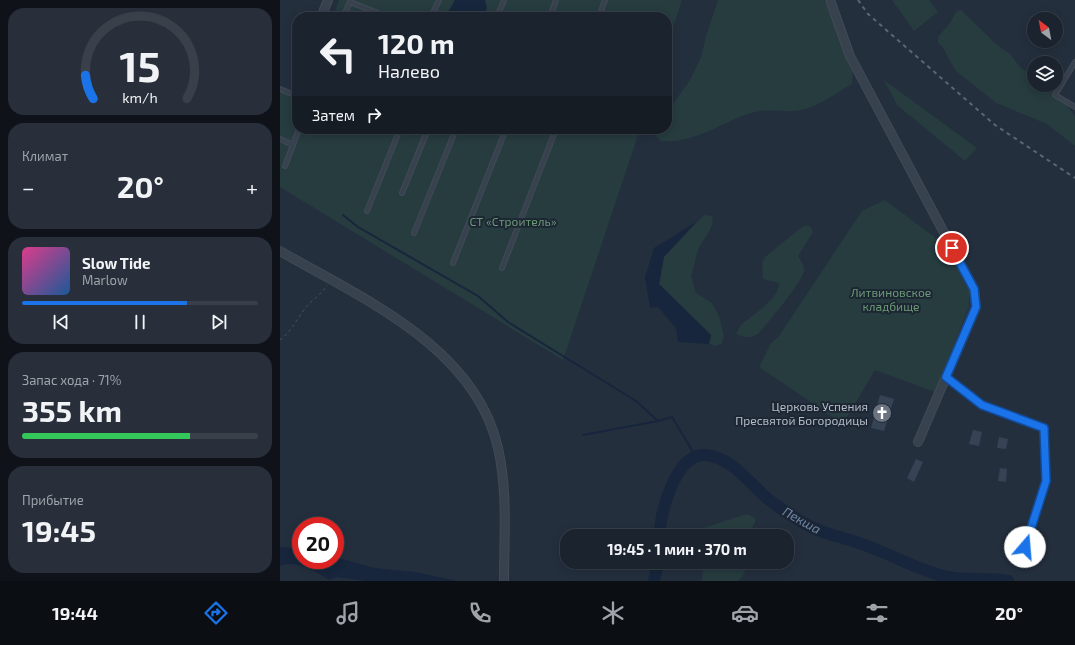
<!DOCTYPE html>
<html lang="ru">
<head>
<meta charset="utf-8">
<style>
  :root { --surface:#1b232e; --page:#282f3a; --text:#f1f3f6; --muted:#a0a4aa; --line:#39404a; --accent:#1a73e8 }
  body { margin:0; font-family:"Exo 2",sans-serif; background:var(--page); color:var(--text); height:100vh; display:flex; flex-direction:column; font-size:15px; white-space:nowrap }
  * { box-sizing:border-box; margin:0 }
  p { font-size:13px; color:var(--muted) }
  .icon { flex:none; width:22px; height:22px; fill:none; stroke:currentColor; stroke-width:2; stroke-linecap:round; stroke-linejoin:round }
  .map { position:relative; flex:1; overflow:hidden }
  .sheet { display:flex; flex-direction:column; gap:8px; padding:8px; background:#0f1319; width:280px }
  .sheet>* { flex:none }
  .hud { position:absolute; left:12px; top:12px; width:380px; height:122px; border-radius:16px; box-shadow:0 2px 10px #0003,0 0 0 1px var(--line); background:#1b232e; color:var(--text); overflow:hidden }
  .needle { width:26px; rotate:328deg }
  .tools { position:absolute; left:747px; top:12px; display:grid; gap:8px }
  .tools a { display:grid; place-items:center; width:36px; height:36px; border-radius:50%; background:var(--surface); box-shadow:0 2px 10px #0003,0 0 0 1px var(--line); font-size:20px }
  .speed { position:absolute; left:12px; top:517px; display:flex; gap:8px; font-size:20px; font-weight:700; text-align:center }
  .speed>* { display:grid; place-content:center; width:52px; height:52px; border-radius:50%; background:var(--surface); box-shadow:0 2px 10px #0003,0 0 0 1px var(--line); line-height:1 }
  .speed .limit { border:6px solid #d22; background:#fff; color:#111 }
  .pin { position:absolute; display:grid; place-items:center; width:34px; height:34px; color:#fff; margin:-17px; border:2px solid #fff; border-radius:50%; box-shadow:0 1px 4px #0007 }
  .me { position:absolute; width:44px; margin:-22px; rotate:18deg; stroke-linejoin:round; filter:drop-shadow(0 0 3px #0008) }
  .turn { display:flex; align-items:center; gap:14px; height:84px; padding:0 20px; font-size:18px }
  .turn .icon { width:52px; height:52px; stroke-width:2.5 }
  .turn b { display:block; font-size:28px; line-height:34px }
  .then { display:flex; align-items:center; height:38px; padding:0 20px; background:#0003; gap:8px; font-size:15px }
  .big { font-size:30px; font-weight:700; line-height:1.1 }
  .sheet .tile { flex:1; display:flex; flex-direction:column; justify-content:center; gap:6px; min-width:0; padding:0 14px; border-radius:16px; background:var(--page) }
  .sheet .dial { align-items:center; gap:0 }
  .dial svg { height:104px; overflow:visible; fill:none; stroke:var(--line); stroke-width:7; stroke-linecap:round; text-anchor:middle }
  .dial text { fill:var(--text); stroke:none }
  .song { display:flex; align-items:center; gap:12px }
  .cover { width:48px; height:48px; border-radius:6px; background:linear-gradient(135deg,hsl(330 70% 55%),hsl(210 70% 35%)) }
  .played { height:4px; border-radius:2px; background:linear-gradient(90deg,var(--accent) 70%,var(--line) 70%) }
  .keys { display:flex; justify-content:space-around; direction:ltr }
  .heat { display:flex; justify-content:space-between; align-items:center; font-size:22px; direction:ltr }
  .charge { height:6px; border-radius:3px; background:linear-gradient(90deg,#34c759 71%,var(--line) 0) }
  .trip { position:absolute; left:280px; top:529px; width:234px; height:40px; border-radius:16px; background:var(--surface); box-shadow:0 2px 10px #0003,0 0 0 1px var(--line); font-weight:700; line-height:40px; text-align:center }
  .tabs { display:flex; height:64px; justify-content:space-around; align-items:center; background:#0b0e12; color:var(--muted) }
  .tabs .icon { width:28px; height:28px }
  .tabs .on { color:var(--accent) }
  .tabs b { font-size:18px; color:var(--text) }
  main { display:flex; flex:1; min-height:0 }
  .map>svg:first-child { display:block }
  .green { fill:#263c3f }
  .water { fill:#17263c }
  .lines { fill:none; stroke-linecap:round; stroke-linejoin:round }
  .stream { stroke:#17263c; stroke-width:2 }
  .river { stroke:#17263c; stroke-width:12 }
  .building { fill:#364354 }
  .lane-casing { stroke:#414a57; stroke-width:6 }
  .street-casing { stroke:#414a57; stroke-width:10 }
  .path { stroke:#3f5557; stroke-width:1; stroke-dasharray:3 3; stroke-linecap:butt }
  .lane { stroke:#38414e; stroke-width:4 }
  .street { stroke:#38414e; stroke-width:8 }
  .rail { stroke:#5a6575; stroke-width:2; stroke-dasharray:4 4; stroke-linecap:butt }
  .route-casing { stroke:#114b97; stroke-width:10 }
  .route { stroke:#1a73e8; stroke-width:7 }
  .labels { text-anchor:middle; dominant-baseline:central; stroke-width:4; stroke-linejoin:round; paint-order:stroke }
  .park-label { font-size:12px; fill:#6b9a76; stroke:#1d2633 }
  .poi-label { font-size:12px; fill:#b4bcc9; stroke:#1d2633; text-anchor:end }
  .water-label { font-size:13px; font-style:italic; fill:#6d86a8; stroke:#1d2633 }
</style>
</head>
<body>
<main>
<section class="sheet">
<div class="tile dial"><svg viewBox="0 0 100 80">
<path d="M14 69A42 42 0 1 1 86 69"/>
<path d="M14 69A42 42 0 0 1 8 51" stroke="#1a73e8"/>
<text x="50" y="56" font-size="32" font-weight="700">15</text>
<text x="50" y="72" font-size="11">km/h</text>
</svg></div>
<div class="tile"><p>Климат</p>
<div class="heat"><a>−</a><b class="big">20°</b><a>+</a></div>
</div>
<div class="tile">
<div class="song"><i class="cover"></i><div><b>Slow Tide</b><p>Marlow</p></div></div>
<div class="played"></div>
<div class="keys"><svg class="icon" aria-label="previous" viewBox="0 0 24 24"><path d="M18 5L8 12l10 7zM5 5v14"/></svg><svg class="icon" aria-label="pause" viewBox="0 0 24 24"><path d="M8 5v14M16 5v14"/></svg><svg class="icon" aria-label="next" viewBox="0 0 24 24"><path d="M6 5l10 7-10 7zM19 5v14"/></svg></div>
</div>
<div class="tile"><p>Запас хода · 71%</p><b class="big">355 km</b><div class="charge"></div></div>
<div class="tile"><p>Прибытие</p><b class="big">19:45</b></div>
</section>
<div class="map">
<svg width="795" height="581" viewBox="0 0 795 581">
  <rect width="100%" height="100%" fill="#242f3e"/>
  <g class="green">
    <polygon points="59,0 402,0 387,46 387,17 53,17"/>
    <path d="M438,0H544L573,69L572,84C554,94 534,110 514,111C498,112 483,108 468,114C439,124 413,144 381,141L376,136L378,129H387V112L410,80L421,57L427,33Z"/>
    <polygon points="612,0 649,0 658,12 634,31"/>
    <polygon points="681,10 716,44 730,54 740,67 754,77 754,85 771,85 795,116 795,146 767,124 716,103 675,70 662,46 658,43 658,37 670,23 676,12"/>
    <polygon points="604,80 697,148 685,161 617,105"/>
    <polygon points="0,86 17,93 17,129 360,129 283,360 0,187"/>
    <polygon points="605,200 665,245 689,291 689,307 655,392 595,370 563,424 479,367 491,343 499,336 582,211"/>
    <path d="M424,215L432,216C436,226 423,239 419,248C415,257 415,267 411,276L416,293L432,303L439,316L444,336L442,343L436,346L429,344L431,335L379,284L384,257Z"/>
    <path d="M526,225L531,227L533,232L518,256C521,261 525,266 524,271C520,285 490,320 479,333C471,339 465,338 456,334C458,331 459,326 462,324C474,313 498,301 499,283L483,279L482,262L485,257L518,230Z"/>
    <polygon points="467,514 475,518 475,522 468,536 420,536 419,531 423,528"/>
    <path d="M423,562H467C467,569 463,576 458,581H422Z"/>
  </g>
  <g class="water">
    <polygon points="175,0 205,0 207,8 204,17 165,17"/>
    <polygon points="416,222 384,257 379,284 431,335 429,344 398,342 396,328 378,307 370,308 365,277 374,248"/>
    <path d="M0,547L21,549V560H55V557L95,568L135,572L178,581H86L56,577L49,580C37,572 15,559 0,566Z"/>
  </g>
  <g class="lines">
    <g class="stream">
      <polyline points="63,215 78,227 198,296 228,322 356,401 378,421 392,417 416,457"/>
      <polyline points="303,435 378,421"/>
    </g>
    <g class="river">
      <path d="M380,536C379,514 396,453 425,455C455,457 473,490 496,505C510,515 526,526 543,532C561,538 580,542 597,550C621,559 643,572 668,577C688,581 707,577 728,581"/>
      <polyline points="374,581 378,562"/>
    </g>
  </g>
  <g class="building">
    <polygon points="600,395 614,399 604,431 591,428"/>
    <polygon points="693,430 702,432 699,446 689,444"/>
    <polygon points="719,437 728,439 726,449 717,448"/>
    <polygon points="636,459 643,462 634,482 627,478"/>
    <polygon points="720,468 727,469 726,482 718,481"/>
  </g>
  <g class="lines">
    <defs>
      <g id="lane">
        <polyline points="63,17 70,2 108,17"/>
        <polyline points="151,17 159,0"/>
        <polyline points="217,17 224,0"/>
        <polyline points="270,17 276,0"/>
        <polyline points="319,17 325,0"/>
        <polyline points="795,62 775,95 795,107"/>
        <polyline points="0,89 17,96"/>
        <polyline points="0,139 13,145"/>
        <polyline points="5,166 19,129"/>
        <polyline points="122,193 148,129"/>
        <polyline points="87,211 120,129"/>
        <polyline points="134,233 176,129"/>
        <polyline points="173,263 226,129"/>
        <polyline points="222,268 276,129"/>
        <polyline points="666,377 702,405 764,428 766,481 745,547"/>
      </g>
      <g id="street">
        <polyline points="550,0 570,56 694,289 696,307 638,442"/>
        <polyline points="41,17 48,0"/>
        <path d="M0,251C81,298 195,346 218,448C228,492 224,537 224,581"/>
      </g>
    </defs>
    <use href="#lane" class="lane-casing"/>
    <use href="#street" class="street-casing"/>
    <path class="path" d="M0,340C12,331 18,317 27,306C34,298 42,294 47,285"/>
    <use href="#lane" class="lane"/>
    <use href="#street" class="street"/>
    <polyline class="rail" points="578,0 588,14 715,125 795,178"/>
  </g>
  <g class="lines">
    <defs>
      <polyline id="route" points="672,248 694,289 696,307 666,377 702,405 764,428 766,481 745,547"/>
    </defs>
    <use href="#route" class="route-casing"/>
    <use href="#route" class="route"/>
  </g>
  <defs>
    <symbol id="church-disc" viewBox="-11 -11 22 22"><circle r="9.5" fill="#6b7280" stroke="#1d2633"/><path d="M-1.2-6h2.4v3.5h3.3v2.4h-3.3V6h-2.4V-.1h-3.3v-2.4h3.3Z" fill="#fff"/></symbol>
  </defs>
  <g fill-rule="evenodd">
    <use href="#church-disc" x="591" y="402" width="22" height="22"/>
  </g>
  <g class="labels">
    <g class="park-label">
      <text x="233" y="221">СТ «Строитель»</text>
      <text x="611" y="292">Литвиновское<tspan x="611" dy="14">кладбище</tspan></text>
    </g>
    <g class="poi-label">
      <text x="588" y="406">Церковь Успения<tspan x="588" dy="14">Пресвятой Богородицы</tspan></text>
    </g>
    <g class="water-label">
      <text transform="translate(522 520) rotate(29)">Пекша</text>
    </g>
  </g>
</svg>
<div class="tools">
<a><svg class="needle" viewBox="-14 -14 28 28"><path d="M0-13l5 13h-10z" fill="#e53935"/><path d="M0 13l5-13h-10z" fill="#a0a4aa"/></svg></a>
<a><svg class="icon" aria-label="layers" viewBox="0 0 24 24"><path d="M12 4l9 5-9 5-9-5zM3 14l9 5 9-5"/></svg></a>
</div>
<div class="speed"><div class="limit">20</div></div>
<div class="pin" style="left:672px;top:248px;background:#d93025"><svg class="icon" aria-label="arrive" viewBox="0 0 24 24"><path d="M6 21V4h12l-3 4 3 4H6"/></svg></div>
<svg class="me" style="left:745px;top:547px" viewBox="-20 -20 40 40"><circle r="19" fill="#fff"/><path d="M0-13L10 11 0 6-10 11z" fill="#1a73e8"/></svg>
<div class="trip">19:45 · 1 мин · 370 m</div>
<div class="hud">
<div class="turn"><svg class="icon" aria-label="left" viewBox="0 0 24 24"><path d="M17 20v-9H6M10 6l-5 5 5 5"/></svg><div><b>120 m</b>Налево</div></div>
<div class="then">Затем<svg class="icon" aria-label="right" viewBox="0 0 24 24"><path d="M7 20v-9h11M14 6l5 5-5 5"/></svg></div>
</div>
</div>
</main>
<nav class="tabs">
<b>19:44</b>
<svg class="icon on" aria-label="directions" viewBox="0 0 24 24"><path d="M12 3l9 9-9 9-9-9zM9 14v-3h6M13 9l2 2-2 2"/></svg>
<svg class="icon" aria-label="music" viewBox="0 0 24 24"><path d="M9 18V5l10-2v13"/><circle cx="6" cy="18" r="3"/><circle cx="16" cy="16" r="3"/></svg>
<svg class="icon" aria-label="phone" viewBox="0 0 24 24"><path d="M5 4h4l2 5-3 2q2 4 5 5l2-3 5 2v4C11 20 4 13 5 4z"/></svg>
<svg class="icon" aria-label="climate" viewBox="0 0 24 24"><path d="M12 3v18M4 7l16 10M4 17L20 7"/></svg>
<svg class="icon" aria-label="car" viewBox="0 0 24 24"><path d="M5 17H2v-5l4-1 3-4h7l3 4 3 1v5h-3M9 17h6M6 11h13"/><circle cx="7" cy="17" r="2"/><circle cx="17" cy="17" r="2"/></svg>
<svg class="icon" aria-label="filters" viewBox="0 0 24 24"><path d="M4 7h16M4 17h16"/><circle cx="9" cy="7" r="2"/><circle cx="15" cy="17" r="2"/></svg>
<b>20°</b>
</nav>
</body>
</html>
